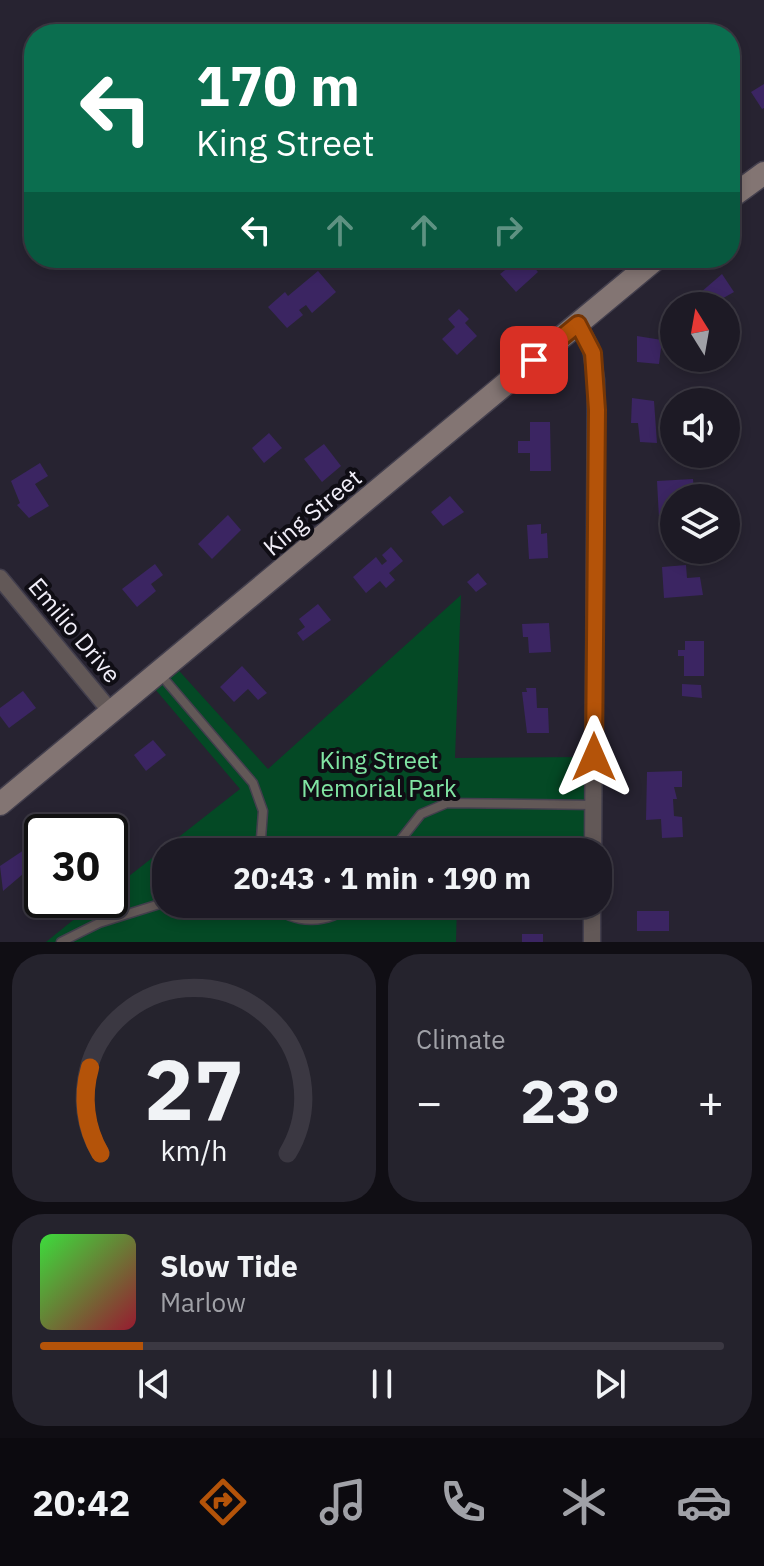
<!DOCTYPE html>
<html lang="en">
<head>
<meta charset="utf-8">
<style>
  :root { --surface:#1d1a25; --page:#25232d; --text:#f1f3f6; --muted:#a0a1a7; --line:#3b3842; --accent:#b45309 }
  body { margin:0; font-family:"IBM Plex Sans",sans-serif; background:var(--page); color:var(--text); height:100vh; display:flex; flex-direction:column; font-size:30px; white-space:nowrap }
  * { box-sizing:border-box; margin:0 }
  p { font-size:26px; color:var(--muted) }
  .icon { flex:none; width:44px; height:44px; fill:none; stroke:currentColor; stroke-width:2; stroke-linecap:round; stroke-linejoin:round }
  .map { position:relative; height:942px; overflow:hidden }
  .panel { display:flex; flex-direction:column; gap:12px; padding:12px; background:#100e14; flex:1 }
  .panel>* { flex:none }
  .guide { position:absolute; left:24px; top:24px; width:716px; height:244px; border-radius:32px; box-shadow:0 4px 12px #0003,0 0 0 2px var(--line); background:#0b6e4f; color:#fff; overflow:hidden }
  .needle { width:52px; rotate:349deg }
  .buttons { position:absolute; left:660px; top:292px; display:grid; gap:16px }
  .buttons a { display:grid; place-items:center; width:80px; height:80px; border-radius:50%; background:var(--surface); box-shadow:0 4px 12px #0003,0 0 0 2px var(--line); font-size:40px }
  .speed { position:absolute; left:24px; top:814px; display:flex; gap:16px; font-size:40px; font-weight:700; text-align:center }
  .speed>* { display:grid; place-content:center; width:104px; height:104px; border-radius:50%; background:var(--surface); box-shadow:0 4px 12px #0003,0 0 0 2px var(--line); line-height:1 }
  .speed .limit { border:4px solid #111; border-radius:12px; background:#fff; color:#111 }
  .pin { position:absolute; display:grid; place-items:center; width:68px; height:68px; color:#fff; margin:-34px; border-radius:16px; box-shadow:0 4px 12px #0006 }
  .me { position:absolute; width:88px; margin:-44px; rotate:0deg; stroke-linejoin:round; filter:drop-shadow(0 0 6px #0008) }
  .turn { display:flex; align-items:center; gap:28px; height:168px; padding:0 40px; font-size:36px }
  .turn .icon { width:104px; height:104px; stroke-width:2.5 }
  .turn b { display:block; font-size:56px; line-height:68px }
  .lanes { display:flex; align-items:center; height:76px; padding:0 40px; background:#0003; justify-content:center; gap:40px; direction:ltr }
  .lanes .off { opacity:.35 }
  .big { font-size:60px; font-weight:800; line-height:1.1 }
  .panel .tile { flex:1; display:flex; flex-direction:column; justify-content:center; gap:12px; min-width:0; padding:0 28px; border-radius:32px; background:var(--page) }
  .panel .dial { align-items:center; gap:0 }
  .dial svg { height:208px; overflow:visible; fill:none; stroke:var(--line); stroke-width:7; stroke-linecap:round; text-anchor:middle }
  .dial text { fill:var(--text); stroke:none }
  .song { display:flex; align-items:center; gap:24px }
  .cover { width:96px; height:96px; border-radius:12px; background:linear-gradient(135deg,hsl(120 70% 55%),hsl(350 70% 35%)) }
  .played { height:8px; border-radius:4px; background:linear-gradient(90deg,var(--accent) 15%,var(--line) 15%) }
  .keys { display:flex; justify-content:space-around; direction:ltr }
  .heat { display:flex; justify-content:space-between; align-items:center; font-size:44px; direction:ltr }
  .panel .tiles { flex:1; display:grid; gap:12px; grid-template-columns:1fr 1fr }
  .tile:last-child { grid-column:span 2 }
  .trip { position:absolute; left:152px; top:838px; width:460px; height:80px; border-radius:32px; background:var(--surface); box-shadow:0 4px 12px #0003,0 0 0 2px var(--line); font-weight:800; line-height:80px; text-align:center }
  .tabs { display:flex; height:128px; justify-content:space-around; align-items:center; background:#0c0a0f; color:var(--muted) }
  .tabs .icon { width:56px; height:56px }
  .tabs .on { color:var(--accent) }
  .tabs b { font-size:36px; color:var(--text) }
  .map>svg:first-child { display:block }
  .green { fill:#044925 }
  .building { fill:#3b2562 }
  .lines { fill:none; stroke-linecap:round; stroke-linejoin:round }
  .lane-casing { stroke:#433f4d; stroke-width:11 }
  .street-casing { stroke:#433f4d; stroke-width:19 }
  .secondary-casing { stroke:#433f4d; stroke-width:25 }
  .lane { stroke:#625857; stroke-width:8 }
  .street { stroke:#625857; stroke-width:16 }
  .secondary { stroke:#837573; stroke-width:22 }
  .route-casing { stroke:#753606; stroke-width:20 }
  .route { stroke:#b45309; stroke-width:14 }
  .labels { text-anchor:middle; dominant-baseline:central; stroke-width:8; stroke-linejoin:round; paint-order:stroke }
  .street-label { font-size:24px; fill:#f1eef8; stroke:#0f0d14 }
  .park-label { font-size:24px; fill:#81e5a3; stroke:#0f0d14 }
</style>
</head>
<body>
<div class="map">
<svg width="764" height="942" viewBox="0 0 764 942">
  <rect width="100%" height="100%" fill="#272331"/>
  <polygon class="green" points="461,595 455,758 594,757 593,837 461,837 459,852 166,852 166,904 457,904 456,942 46,942 98,900 110,900 110,891 240,789 149,682 172,663 268,769"/>
  <g class="building">
    <polygon points="764,84 764,108 762,109 751,92"/>
    <polygon points="501,258 526,258 538,272 516,292 500,274 509,267"/>
    <polygon points="318,271 336,292 312,313 306,305 299,310 303,315 287,328 268,307 285,292 288,296"/>
    <polygon points="722,274 734,292 709,306 700,293"/>
    <polygon points="459,309 469,319 465,323 477,336 457,355 442,339 455,327 448,319"/>
    <polygon points="637,336 662,340 659,364 637,362"/>
    <polygon points="632,398 654,401 657,443 640,442 638,423 631,423"/>
    <polygon points="530,422 550,422 551,471 530,471 530,453 518,453 518,441 530,441"/>
    <polygon points="269,433 282,448 264,463 252,448"/>
    <polygon points="324,444 341,466 322,482 304,459"/>
    <polygon points="40,463 48,476 35,484 49,506 29,518 17,505 20,503 11,481"/>
    <polygon points="693,479 694,492 679,493 680,498 674,498 674,517 659,518 657,481"/>
    <polygon points="450,496 464,512 443,526 431,512"/>
    <polygon points="228,515 241,530 212,559 198,544"/>
    <polygon points="541,524 541,534 547,533 548,558 529,559 527,525"/>
    <polygon points="391,547 403,561 389,573 395,580 386,588 380,581 366,593 353,577 376,557 382,565 387,561 382,555"/>
    <polygon points="155,564 163,575 151,584 156,591 137,607 122,589"/>
    <polygon points="686,565 687,578 700,577 703,595 664,598 662,567"/>
    <polygon points="478,573 487,584 476,592 467,582"/>
    <polygon points="318,604 331,620 303,641 297,633 305,627 299,619"/>
    <polygon points="549,623 551,652 529,653 528,637 523,637 522,624"/>
    <polygon points="685,641 704,641 704,676 684,676 684,656 678,656 678,650 685,650"/>
    <polygon points="242,666 267,693 258,700 248,689 234,702 220,687"/>
    <polygon points="682,684 701,685 702,698 682,696"/>
    <polygon points="526,688 536,688 537,708 548,708 549,733 527,733 522,692 527,692"/>
    <polygon points="23,691 36,708 9,728 0,716 0,708"/>
    <polygon points="153,740 166,755 146,771 134,755"/>
    <polygon points="682,771 682,787 674,787 677,799 673,799 674,816 682,817 683,837 662,838 661,819 646,820 647,772"/>
    <polygon points="33,844 42,854 42,864 33,872 30,868 3,891 0,866"/>
    <rect x="637" y="911" width="32" height="20"/>
    <rect x="522" y="934" width="21" height="8"/>
  </g>
  <g class="lines">
    <defs>
      <g id="lane">
        <polyline points="160,674 253,783 263,811 260,852"/>
        <polyline points="391,852 421,814 447,803 593,805"/>
        <path d="M272,904C295,926 329,924 352,904"/>
        <polyline points="61,942 99,923 166,902"/>
      </g>
      <g id="street">
        <polyline points="578,324 591,348 596,380 593,852"/>
        <polyline points="0,578 112,713"/>
        <polyline points="592,942 592,904"/>
      </g>
      <g id="secondary">
        <polyline points="730,198 764,173"/>
        <polyline points="0,804 657,258"/>
      </g>
    </defs>
    <use href="#lane" class="lane-casing"/>
    <use href="#street" class="street-casing"/>
    <use href="#secondary" class="secondary-casing"/>
    <use href="#lane" class="lane"/>
    <use href="#street" class="street"/>
    <use href="#secondary" class="secondary"/>
  </g>
  <g class="lines">
    <defs>
      <polyline id="route" points="534,360 578,324 593,353 597,410 594,757"/>
    </defs>
    <use href="#route" class="route-casing"/>
    <use href="#route" class="route"/>
  </g>
  <g class="labels">
    <g class="street-label">
      <text transform="translate(312 512) rotate(-40)">King Street</text>
      <text transform="translate(75 630) rotate(50)">Emilio Drive</text>
    </g>
    <g class="park-label">
      <text x="379" y="760">King Street<tspan x="379" dy="28">Memorial Park</tspan></text>
    </g>
  </g>
</svg>
<div class="buttons">
<a><svg class="needle" viewBox="-14 -14 28 28"><path d="M0-13l5 13h-10z" fill="#e53935"/><path d="M0 13l5-13h-10z" fill="#a0a1a7"/></svg></a>
<a><svg class="icon" aria-label="sound" viewBox="0 0 24 24"><path d="M4 9h4l5-4v14l-5-4H4zM17 9q2 3 0 6"/></svg></a>
<a><svg class="icon" aria-label="layers" viewBox="0 0 24 24"><path d="M12 4l9 5-9 5-9-5zM3 14l9 5 9-5"/></svg></a>
</div>
<div class="speed"><div class="limit">30</div></div>
<div class="pin" style="left:534px;top:360px;background:#d93025"><svg class="icon" aria-label="arrive" viewBox="0 0 24 24"><path d="M6 21V4h12l-3 4 3 4H6"/></svg></div>
<svg class="me" style="left:594px;top:757px" viewBox="-20 -20 40 40"><path d="M0-17L14 15 0 8-14 15z" fill="#b45309" stroke="#fff" stroke-width="4"/></svg>
<div class="trip">20:43 · 1 min · 190 m</div>
<div class="guide">
<div class="turn"><svg class="icon" aria-label="left" viewBox="0 0 24 24"><path d="M17 20v-9H6M10 6l-5 5 5 5"/></svg><div><b>170 m</b>King Street</div></div>
<div class="lanes"><svg class="icon" aria-label="left" viewBox="0 0 24 24"><path d="M17 20v-9H6M10 6l-5 5 5 5"/></svg><svg class="icon off" aria-label="ahead" viewBox="0 0 24 24"><path d="M12 20V5M6 11l6-6 6 6"/></svg><svg class="icon off" aria-label="ahead" viewBox="0 0 24 24"><path d="M12 20V5M6 11l6-6 6 6"/></svg><svg class="icon off" aria-label="right" viewBox="0 0 24 24"><path d="M7 20v-9h11M14 6l5 5-5 5"/></svg></div>
</div>
</div>
<section class="panel">
<div class="tiles">
<div class="tile dial"><svg viewBox="0 0 100 80">
<path d="M14 69A42 42 0 1 1 86 69"/>
<path d="M14 69A42 42 0 0 1 10 36" stroke="#b45309"/>
<text x="50" y="56" font-size="32" font-weight="700">27</text>
<text x="50" y="72" font-size="11">km/h</text>
</svg></div>
<div class="tile"><p>Climate</p>
<div class="heat"><a>−</a><b class="big">23°</b><a>+</a></div>
</div>
<div class="tile">
<div class="song"><i class="cover"></i><div><b>Slow Tide</b><p>Marlow</p></div></div>
<div class="played"></div>
<div class="keys"><svg class="icon" aria-label="previous" viewBox="0 0 24 24"><path d="M18 5L8 12l10 7zM5 5v14"/></svg><svg class="icon" aria-label="pause" viewBox="0 0 24 24"><path d="M8 5v14M16 5v14"/></svg><svg class="icon" aria-label="next" viewBox="0 0 24 24"><path d="M6 5l10 7-10 7zM19 5v14"/></svg></div>
</div>
</div>
</section>
<nav class="tabs">
<b>20:42</b>
<svg class="icon on" aria-label="directions" viewBox="0 0 24 24"><path d="M12 3l9 9-9 9-9-9zM9 14v-3h6M13 9l2 2-2 2"/></svg>
<svg class="icon" aria-label="music" viewBox="0 0 24 24"><path d="M9 18V5l10-2v13"/><circle cx="6" cy="18" r="3"/><circle cx="16" cy="16" r="3"/></svg>
<svg class="icon" aria-label="phone" viewBox="0 0 24 24"><path d="M5 4h4l2 5-3 2q2 4 5 5l2-3 5 2v4C11 20 4 13 5 4z"/></svg>
<svg class="icon" aria-label="climate" viewBox="0 0 24 24"><path d="M12 3v18M4 7l16 10M4 17L20 7"/></svg>
<svg class="icon" aria-label="car" viewBox="0 0 24 24"><path d="M5 17H2v-5l4-1 3-4h7l3 4 3 1v5h-3M9 17h6M6 11h13"/><circle cx="7" cy="17" r="2"/><circle cx="17" cy="17" r="2"/></svg>
</nav>
</body>
</html>
